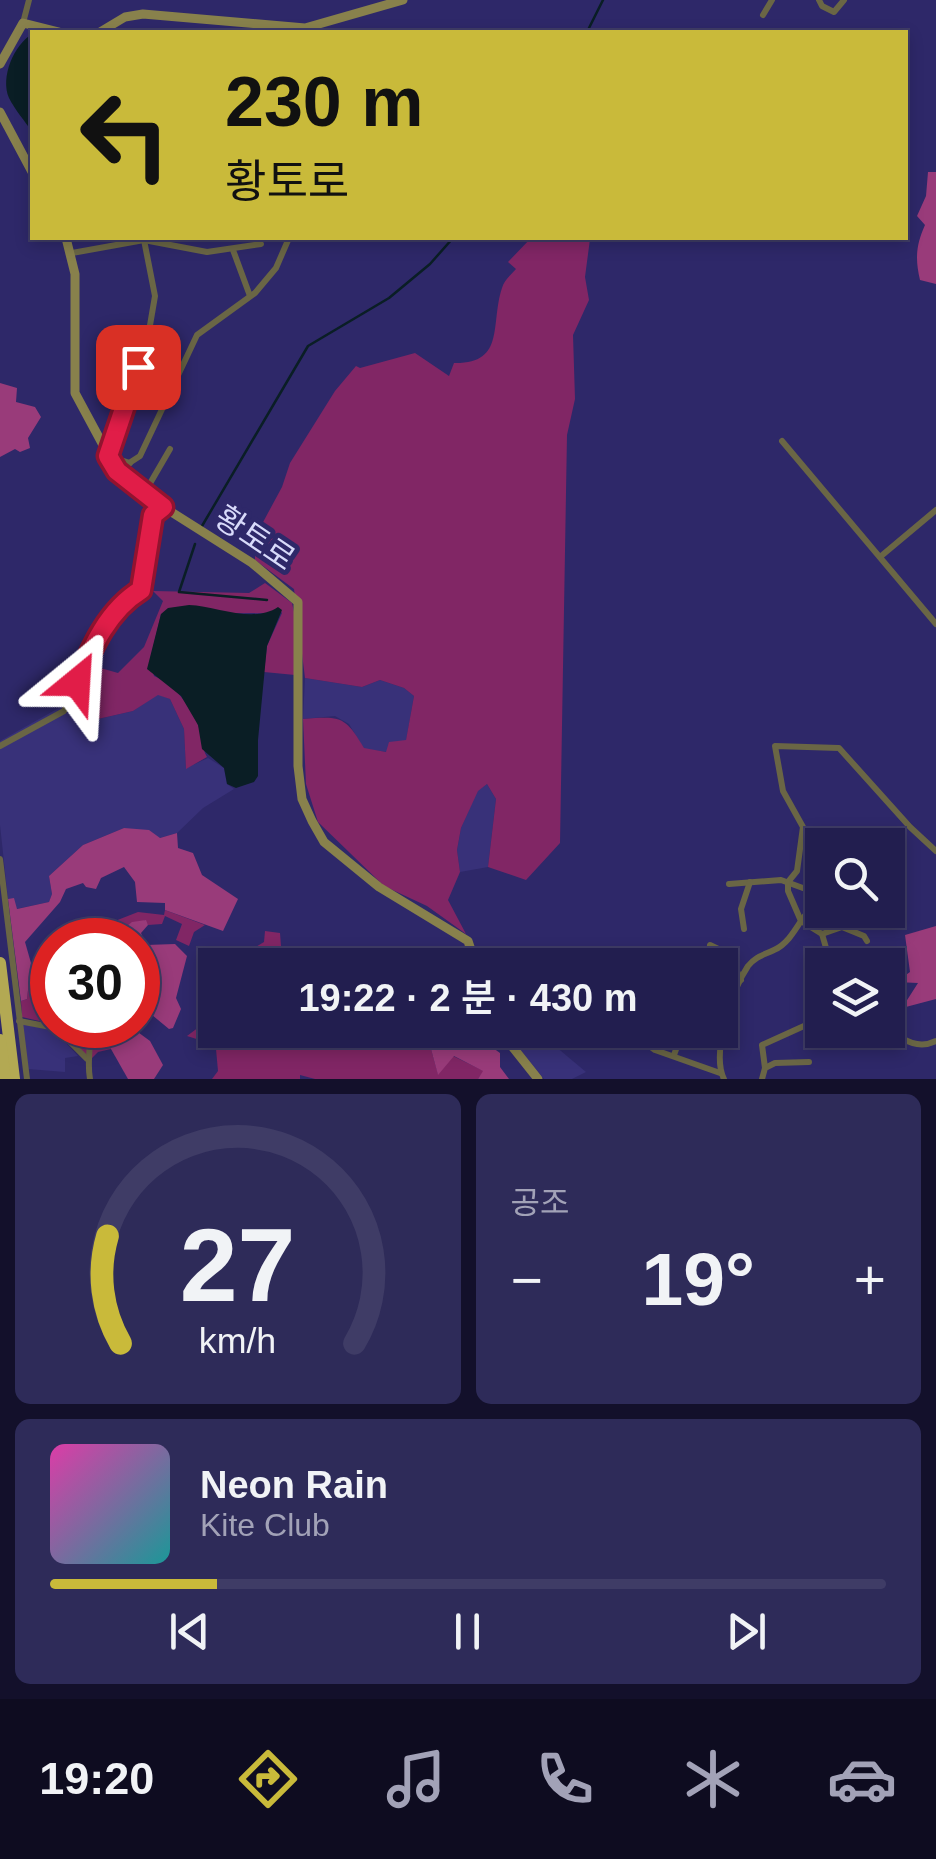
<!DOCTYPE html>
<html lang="ko">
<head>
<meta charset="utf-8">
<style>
  :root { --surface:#221e4f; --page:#2e2b59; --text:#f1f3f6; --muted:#a2a2b7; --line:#3f3c66; --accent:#c9ba3a }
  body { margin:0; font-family:Helvetica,"Noto Sans KR",sans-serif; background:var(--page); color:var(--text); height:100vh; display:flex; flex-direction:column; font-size:38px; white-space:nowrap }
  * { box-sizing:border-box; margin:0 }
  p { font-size:32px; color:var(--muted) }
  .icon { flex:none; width:55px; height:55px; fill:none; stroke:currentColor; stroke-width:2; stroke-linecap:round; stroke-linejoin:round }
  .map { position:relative; height:1079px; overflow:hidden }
  .side { display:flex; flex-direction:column; gap:15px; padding:15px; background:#13102b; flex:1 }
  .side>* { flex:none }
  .top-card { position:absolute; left:30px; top:30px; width:878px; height:210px; border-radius:0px; box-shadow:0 5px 15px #0003,0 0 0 2px var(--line); background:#c9ba3a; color:#111; overflow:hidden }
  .buttons { position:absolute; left:805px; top:828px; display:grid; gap:20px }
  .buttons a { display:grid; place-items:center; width:100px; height:100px; border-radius:0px; background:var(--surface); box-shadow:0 5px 15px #0003,0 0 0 2px var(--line); font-size:50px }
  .speed { position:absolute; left:30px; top:918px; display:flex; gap:20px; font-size:50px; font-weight:700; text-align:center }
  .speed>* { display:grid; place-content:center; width:130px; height:130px; border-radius:50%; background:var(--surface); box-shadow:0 5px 15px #0003,0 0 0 2px var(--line); line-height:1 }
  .speed .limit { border:15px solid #d22; background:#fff; color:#111 }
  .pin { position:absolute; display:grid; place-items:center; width:85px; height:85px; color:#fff; margin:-42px; border-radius:20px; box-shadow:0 5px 15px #0006 }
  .me { position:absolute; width:110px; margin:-55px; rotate:27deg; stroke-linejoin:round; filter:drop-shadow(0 0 8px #0008) }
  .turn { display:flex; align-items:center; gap:35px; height:210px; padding:0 30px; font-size:45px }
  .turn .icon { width:130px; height:130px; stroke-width:2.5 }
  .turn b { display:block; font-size:70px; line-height:85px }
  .big { font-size:75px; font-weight:600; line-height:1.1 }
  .side .tile { flex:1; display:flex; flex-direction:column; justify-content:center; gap:15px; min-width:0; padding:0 35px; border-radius:15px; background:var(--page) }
  .side .dial { align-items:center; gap:0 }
  .dial svg { height:260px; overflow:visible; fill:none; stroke:var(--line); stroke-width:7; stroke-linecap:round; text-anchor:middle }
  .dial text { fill:var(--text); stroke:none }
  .song { display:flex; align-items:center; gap:30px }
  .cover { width:120px; height:120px; border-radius:15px; background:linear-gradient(135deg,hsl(320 70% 55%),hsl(180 70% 35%)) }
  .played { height:10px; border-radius:5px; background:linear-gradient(90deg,var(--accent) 20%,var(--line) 20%) }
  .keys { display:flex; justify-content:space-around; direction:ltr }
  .heat { display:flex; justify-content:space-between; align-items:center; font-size:55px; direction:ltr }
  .side .tiles { flex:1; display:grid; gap:15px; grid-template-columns:1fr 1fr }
  .tile:last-child { grid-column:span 2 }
  .trip { position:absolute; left:198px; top:948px; width:540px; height:100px; border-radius:0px; background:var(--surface); box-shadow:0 5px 15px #0003,0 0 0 2px var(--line); font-weight:600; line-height:100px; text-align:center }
  .tabs { display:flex; height:160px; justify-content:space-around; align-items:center; background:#0e0c20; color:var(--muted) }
  .tabs .icon { width:70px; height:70px }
  .tabs .selected { color:var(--accent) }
  .tabs b { font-size:45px; color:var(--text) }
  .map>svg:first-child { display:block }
  .built { fill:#383179 }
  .green { fill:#812665 }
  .forest { fill:#993b7a }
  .water { fill:#0a1e25 }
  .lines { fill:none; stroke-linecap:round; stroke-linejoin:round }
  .stream { stroke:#0a1e25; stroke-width:2.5 }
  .street { stroke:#6a6645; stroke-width:6 }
  .secondary { stroke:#88814c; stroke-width:9 }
  .highway { stroke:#b3a953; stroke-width:12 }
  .route-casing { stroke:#92132f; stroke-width:25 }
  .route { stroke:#e11d48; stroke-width:18 }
  .labels { text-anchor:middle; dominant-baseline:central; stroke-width:10; stroke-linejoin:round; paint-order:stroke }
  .street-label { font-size:32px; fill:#d8dafa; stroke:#2e2869 }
</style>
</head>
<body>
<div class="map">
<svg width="936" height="1079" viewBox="0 0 936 1079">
  <rect width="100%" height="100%" fill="#2e2869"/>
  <g class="built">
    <polygon points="305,678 362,687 380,680 404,688 414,696 406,741 387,752 364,749 349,724 335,716 303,719"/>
    <polygon points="158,694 170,699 184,729 186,768 208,758 224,768 227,784 234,789 203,808 177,833 160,838 124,828 83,845 49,876 52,894 49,902 16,909 8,899 0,825 0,741 73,700 98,719 133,711"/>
    <polygon points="487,784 496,799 488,867 460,872 457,850 461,828 477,791"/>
    <polygon points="534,950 552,953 569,965 481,965 476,952"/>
    <polygon points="22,1024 55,1031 78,1056 65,1058 65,1072 28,1069"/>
    <polygon points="504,1030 536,1030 586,1072 572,1079 544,1079"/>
  </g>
  <g class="green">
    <path d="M531,238L590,239L585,277L589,300L573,335L575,399L567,435L560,843L526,880L488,867L496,799L487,784L478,791L461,828L457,850L460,872L448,900L466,934L427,906L384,886L318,822L306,784L303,719C341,716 345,716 364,748L386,752L389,742L406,740L414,696L404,688L380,680L362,687L305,678L294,589L255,560V537L282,487L290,463L335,391L356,366L360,368L415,353L449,376L454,363C506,364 490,324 502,288C504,280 511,275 516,269L508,262Z"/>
    <path d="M265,583L292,603L295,616V675L264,672L267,646L282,613L279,608L269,613L161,614L150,660L154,676C175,685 189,704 198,725C203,736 201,747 207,757L186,769L184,729L170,699L158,695L133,711L98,719L73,700L90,665L118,673L144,647L163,601L153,591L249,593Z"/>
    <polygon points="165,910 205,925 194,932 189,946 176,940 182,924 165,916 162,924 148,925 145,920 129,933 130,940 107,940 122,930 115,921 138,912 164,915"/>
    <polygon points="265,931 280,933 281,946 293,948 300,964 282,965 281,951 273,953 268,965 241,965 247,952 264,942"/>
    <polygon points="52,955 52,1024 22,1017 21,1001 27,999 31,963"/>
    <polygon points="215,1015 215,1030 334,1030 350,1037 347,1030 390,1030 401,1047 414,1036 431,1032 431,1049 438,1074 453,1056 484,1071 478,1079 315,1079 300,1075 300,1079 212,1079 218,1071 216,1049 206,1042 187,1036"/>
    <polygon points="54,1025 130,1025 131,1027 111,1038 111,1049 98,1052 89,1061 66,1032"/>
  </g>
  <g class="forest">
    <path d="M928,172H936V284L920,280C915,259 916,245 925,225L917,216L926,196Z"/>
    <polygon points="0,383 17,388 16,402 35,407 41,417 28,438 30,448 20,452 15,449 0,457"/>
    <polygon points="124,828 149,830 160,838 177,833 178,848 193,853 202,875 238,899 223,931 165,910 165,903 137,902 135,882 124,867 101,878 96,889 86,887 83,883 66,889 60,902 25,942 31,963 27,999 21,1001 8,899 14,898 17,909 49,902 52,894 49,876 83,845"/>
    <polygon points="146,920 148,925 141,933 146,945 175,944 187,956 176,998 181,1009 173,1028 169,1029 146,1010 138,1014 138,940 130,940 129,933 122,930 132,922"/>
    <polygon points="936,926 936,999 902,1008 918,983 896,982 910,972 905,935"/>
    <polygon points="131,1027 150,1041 163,1065 154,1079 128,1079 111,1049 110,1038"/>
    <polygon points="430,1030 468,1030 500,1053 500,1067 509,1079 478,1079 483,1071 454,1056 438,1075 431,1049"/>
  </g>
  <g class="water">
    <path d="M32,34V132C25,121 15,110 9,98C0,77 14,45 32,34Z"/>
    <path d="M189,605C217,606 253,624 278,607L282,610L267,646L258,740V776L254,782L236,788L227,784L224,768L202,749L198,725L181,696L147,669L161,614L168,608Z"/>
  </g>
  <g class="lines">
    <g class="stream">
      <polyline points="587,32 603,0"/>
      <polyline points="202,526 308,346 389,298 430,264 453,238"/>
      <polyline points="195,544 179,592 267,600"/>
    </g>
    <g class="street">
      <polyline points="819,0 822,6 834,12 844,0"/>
      <polyline points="763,15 772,0"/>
      <polyline points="23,23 29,0"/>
      <polyline points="233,250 250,296"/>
      <polyline points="72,253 144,240 207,252 261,244"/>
      <polyline points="782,441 936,624"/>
      <polyline points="130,463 108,456 148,337 155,296 144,240"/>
      <polyline points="117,471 140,456 197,335 255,293 276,268 289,238"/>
      <polyline points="145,492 170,449"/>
      <polyline points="880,557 936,510"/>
      <polyline points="0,746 64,711 110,616 125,600 141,590 153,515 163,507"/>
      <polyline points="0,859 27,1079"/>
      <polyline points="729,884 781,880 822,895"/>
      <polyline points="888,885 901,884"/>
      <polyline points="821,894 801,921 822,934 831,965"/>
      <polyline points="744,929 741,909 750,882"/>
      <polyline points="822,934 842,927 864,936 867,941"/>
      <polyline points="710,945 729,954 741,980"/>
      <polyline points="664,965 665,964"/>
      <polyline points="19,1021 56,1028 87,1059"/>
      <path d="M85,1025C94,1045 86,1058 90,1079"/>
      <polyline points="628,1030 655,1050 720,1073"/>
      <polyline points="640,1039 646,1030"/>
      <path d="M893,1040L902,1038C913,1045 924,1047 936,1041"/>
      <polyline points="674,1055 683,1030"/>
      <polyline points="765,1068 762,1045 804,1026"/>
      <path d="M724,1079C711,1053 732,990 748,966C756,956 764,955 774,950C786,945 794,932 801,921L788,891V882L797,871L803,827L783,791L775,746L839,748L910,827L936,851"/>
      <polyline points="762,1079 765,1068 775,1063 809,1062"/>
    </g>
    <g class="secondary">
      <polyline points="100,32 125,17 143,14 305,28 403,0"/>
      <polyline points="0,64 23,23 59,32"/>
      <polyline points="0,112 32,172"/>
      <polyline points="66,238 75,274 75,393 117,471 165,508 252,563 298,602 298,766 302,799 312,821 324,842 379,887 468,941 476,965"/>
      <polyline points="499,1030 538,1079"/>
    </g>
    <g class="highway">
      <polyline points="0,963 14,1079"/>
      <polyline points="0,1040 5,1079"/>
    </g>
  </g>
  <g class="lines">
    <defs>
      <path id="route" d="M77,682C92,647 108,610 141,590L153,515L163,507L117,471L108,456L138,367"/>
    </defs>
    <use href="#route" class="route-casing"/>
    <use href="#route" class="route"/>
  </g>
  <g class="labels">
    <g class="street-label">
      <text transform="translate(255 538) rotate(34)">황토로</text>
    </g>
  </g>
</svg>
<div class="buttons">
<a><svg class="icon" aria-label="search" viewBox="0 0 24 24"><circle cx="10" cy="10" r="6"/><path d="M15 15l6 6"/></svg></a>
<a><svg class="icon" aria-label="layers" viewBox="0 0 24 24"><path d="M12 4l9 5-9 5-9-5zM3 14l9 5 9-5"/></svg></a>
</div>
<div class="speed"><div class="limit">30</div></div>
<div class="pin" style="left:138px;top:367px;background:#d93025"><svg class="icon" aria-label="arrive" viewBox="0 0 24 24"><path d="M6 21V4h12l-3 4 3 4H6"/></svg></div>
<svg class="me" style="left:77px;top:682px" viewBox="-20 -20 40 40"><path d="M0-17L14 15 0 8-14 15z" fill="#e11d48" stroke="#fff" stroke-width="4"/></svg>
<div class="trip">19:22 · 2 분 · 430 m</div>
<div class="top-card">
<div class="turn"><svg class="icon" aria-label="left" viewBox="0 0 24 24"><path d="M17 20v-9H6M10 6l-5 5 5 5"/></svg><div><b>230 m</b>황토로</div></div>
</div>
</div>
<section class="side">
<div class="tiles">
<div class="tile dial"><svg viewBox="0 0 100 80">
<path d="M14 69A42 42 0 1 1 86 69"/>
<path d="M14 69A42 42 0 0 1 10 36" stroke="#c9ba3a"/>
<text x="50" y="56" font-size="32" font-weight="700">27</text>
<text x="50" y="72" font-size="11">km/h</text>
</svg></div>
<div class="tile"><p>공조</p>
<div class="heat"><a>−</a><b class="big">19°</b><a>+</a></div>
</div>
<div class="tile">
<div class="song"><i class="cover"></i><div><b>Neon Rain</b><p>Kite Club</p></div></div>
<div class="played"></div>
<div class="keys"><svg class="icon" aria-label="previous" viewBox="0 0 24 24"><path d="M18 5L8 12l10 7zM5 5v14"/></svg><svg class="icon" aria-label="pause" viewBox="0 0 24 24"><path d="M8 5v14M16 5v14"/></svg><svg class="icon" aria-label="next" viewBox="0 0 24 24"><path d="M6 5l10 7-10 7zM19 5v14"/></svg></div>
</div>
</div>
</section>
<nav class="tabs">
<b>19:20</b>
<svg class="icon selected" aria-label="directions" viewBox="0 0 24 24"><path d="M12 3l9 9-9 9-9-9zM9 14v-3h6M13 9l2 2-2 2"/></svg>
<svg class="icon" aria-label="music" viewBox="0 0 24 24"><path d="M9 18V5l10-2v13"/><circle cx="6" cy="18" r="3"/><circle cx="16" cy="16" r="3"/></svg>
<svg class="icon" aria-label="phone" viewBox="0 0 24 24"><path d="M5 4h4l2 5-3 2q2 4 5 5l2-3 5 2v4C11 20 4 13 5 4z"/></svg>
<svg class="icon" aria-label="climate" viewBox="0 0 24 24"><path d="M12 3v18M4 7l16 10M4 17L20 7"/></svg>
<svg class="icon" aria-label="car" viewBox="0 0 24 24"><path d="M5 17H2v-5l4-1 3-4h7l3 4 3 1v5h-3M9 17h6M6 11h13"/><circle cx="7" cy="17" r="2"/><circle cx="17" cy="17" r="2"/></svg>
</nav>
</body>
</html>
